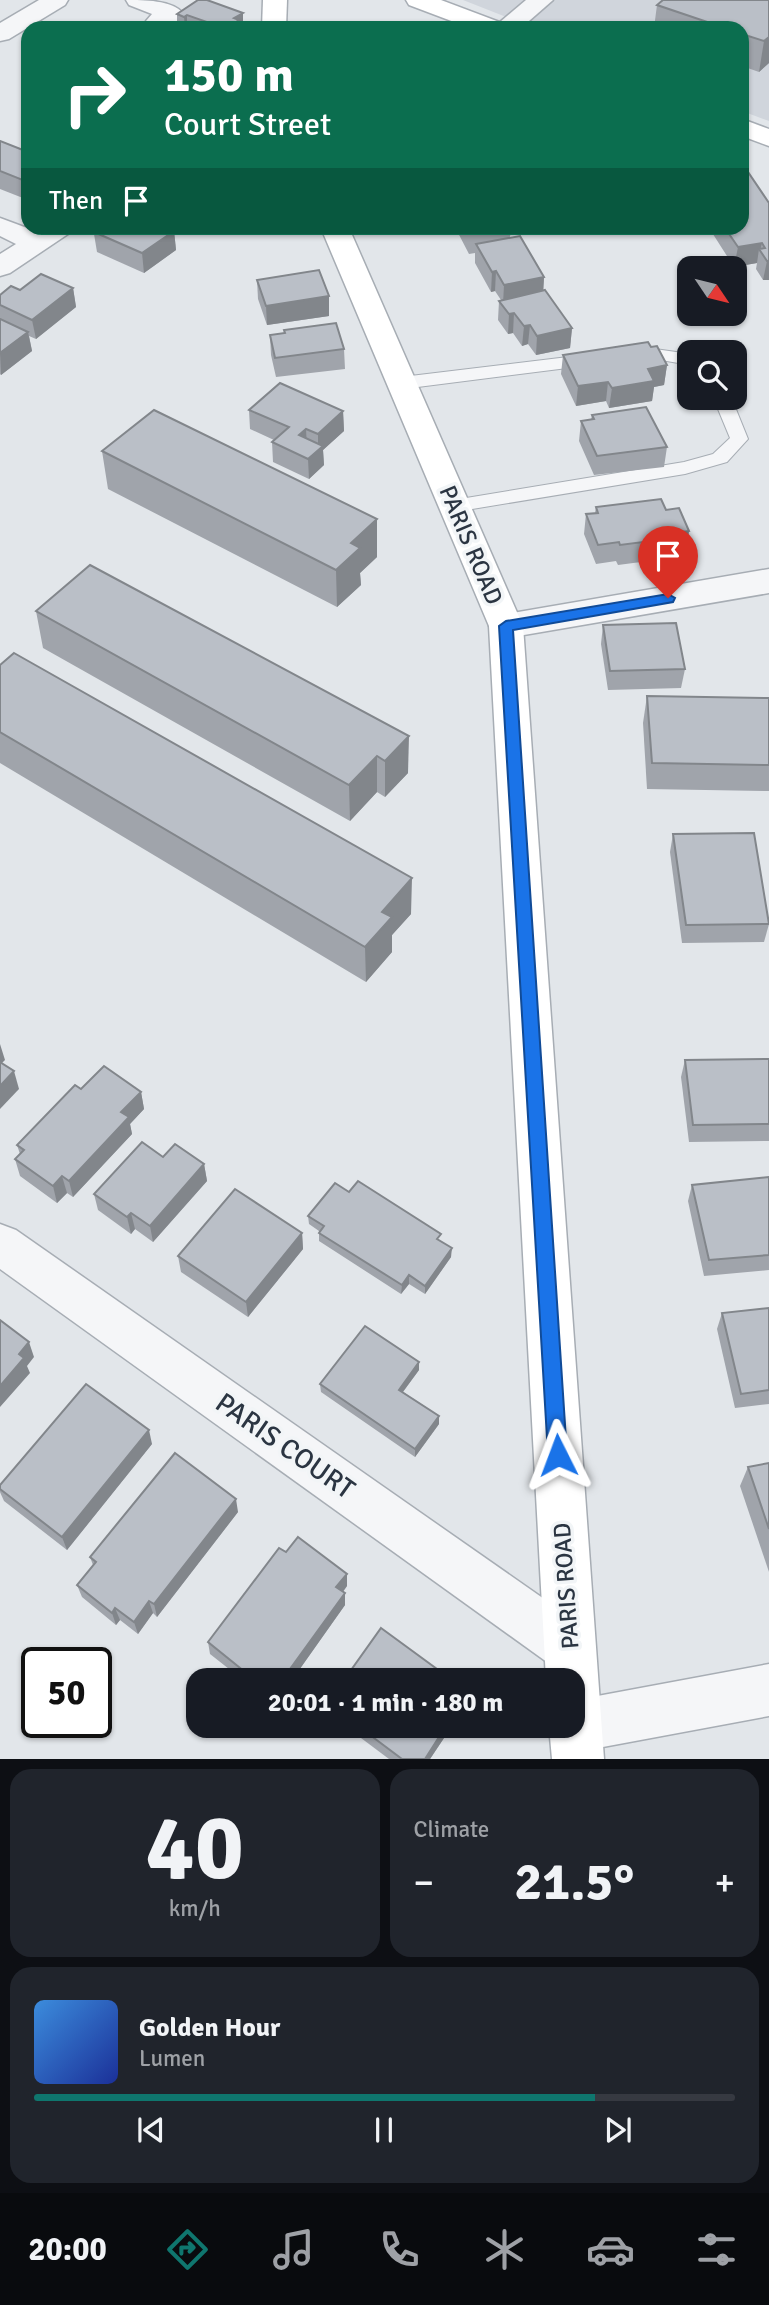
<!DOCTYPE html>
<html lang="en">
<head>
<meta charset="utf-8">
<style>
  :root { --surface:#171b24; --page:#20242c; --text:#f1f3f6; --muted:#9ea1a6; --line:#363941; --accent:#0f766e }
  body { margin:0; font-family:Signika,sans-serif; background:var(--page); color:var(--text); height:100vh; display:flex; flex-direction:column; font-size:26px; white-space:nowrap }
  * { box-sizing:border-box; margin:0 }
  p { font-size:23px; color:var(--muted) }
  .icon { flex:none; width:38px; height:38px; fill:none; stroke:currentColor; stroke-width:2; stroke-linecap:round; stroke-linejoin:round }
  .map { position:relative; height:1759px; overflow:hidden }
  .panel { display:flex; flex-direction:column; gap:10px; padding:10px; background:#0d0f14; flex:1 }
  .panel>* { flex:none }
  .banner { position:absolute; left:21px; top:21px; width:728px; height:214px; border-radius:21px; box-shadow:0 2px 5px #0004; background:#0b6e4f; color:#fff; overflow:hidden }
  .needle { width:46px; rotate:125deg }
  .fabs { position:absolute; left:677px; top:256px; display:grid; gap:14px }
  .fabs a { display:grid; place-items:center; width:70px; height:70px; border-radius:14px; background:var(--surface); box-shadow:0 2px 5px #0004; font-size:35px }
  .speed { position:absolute; left:21px; top:1647px; display:flex; gap:14px; font-size:35px; font-weight:700; text-align:center }
  .speed>* { display:grid; place-content:center; width:91px; height:91px; border-radius:50%; background:var(--surface); box-shadow:0 2px 5px #0004; line-height:1 }
  .speed .limit { border:4px solid #111; border-radius:10px; background:#fff; color:#111 }
  .pin { position:absolute; display:grid; place-items:center; width:60px; height:60px; color:#fff; margin:-72px -30px; border-radius:50% 50% 50% 0; rotate:-45deg; box-shadow:0 0 7px #0007 }
  .pin .icon { rotate:45deg }
  .me { position:absolute; width:77px; margin:-38px; rotate:357deg; stroke-linejoin:round; filter:drop-shadow(0 0 5px #0008) }
  .turn { display:flex; align-items:center; gap:24px; height:147px; padding:0 28px; font-size:32px }
  .turn .icon { width:91px; height:91px; stroke-width:2.5 }
  .turn b { display:block; font-size:49px; line-height:60px }
  .then { display:flex; align-items:center; height:66px; padding:0 28px; background:#0003; gap:14px; font-size:26px }
  .big { font-size:52px; font-weight:700; line-height:1.1 }
  .panel .tile { flex:1; display:flex; flex-direction:column; justify-content:center; gap:10px; min-width:0; padding:0 24px; border-radius:21px; background:var(--page) }
  .panel .dial { align-items:center; gap:0 }
  .dial b { font-size:91px; line-height:1 }
  .song { display:flex; align-items:center; gap:21px }
  .cover { width:84px; height:84px; border-radius:10px; background:linear-gradient(135deg,hsl(210 70% 55%),hsl(230 70% 35%)) }
  .played { height:7px; border-radius:4px; background:linear-gradient(90deg,var(--accent) 80%,var(--line) 80%) }
  .keys { display:flex; justify-content:space-around; direction:ltr }
  .heat { display:flex; justify-content:space-between; align-items:center; font-size:38px; direction:ltr }
  .panel .tiles { flex:1; display:grid; gap:10px; grid-template-columns:1fr 1fr }
  .tile:last-child { grid-column:span 2 }
  .trip { position:absolute; left:186px; top:1668px; width:399px; height:70px; border-radius:21px; background:var(--surface); box-shadow:0 2px 5px #0004; font-weight:700; line-height:70px; text-align:center }
  .dock { display:flex; height:112px; justify-content:space-around; align-items:center; background:#090b0e; color:var(--muted) }
  .dock .icon { width:49px; height:49px }
  .dock .on { color:var(--accent) }
  .dock b { font-size:32px; color:var(--text) }
  .map>svg:first-child { display:block }
  .built { fill:#d0d5dc }
  .lines { fill:none; stroke-linecap:round; stroke-linejoin:round }
  .lane-casing { stroke:#a7adb4; stroke-width:2 }
  .street-casing { stroke:#a7adb4; stroke-width:3 }
  .secondary-casing { stroke:#a7adb4; stroke-width:3 }
  .lane { fill:#f5f6f8; fill-rule:evenodd }
  .street { fill:#f5f6f8; fill-rule:evenodd }
  .secondary { fill:#fff; fill-rule:evenodd }
  .wall { fill:#a0a4ab }
  .shaded-wall { fill:#82868b }
  .building { fill:#babfc7; stroke:#82868b; stroke-width:2 }
  .route { fill:#1a73e8; stroke:#114b97; stroke-width:2 }
  .labels { text-anchor:middle; dominant-baseline:central; stroke-width:7; stroke-linejoin:round; paint-order:stroke }
  .street-label { font-size:24px; fill:#2b3542; stroke:#f2f5f7 }
  .near-street-label { font-size:28px; fill:#2b3542; stroke:#f2f5f7 }
</style>
</head>
<body>
<div class="map">
<svg width="769" height="1759" viewBox="0 0 769 1759">
  <rect width="100%" height="100%" fill="#e2e6ea"/>
  <polygon class="built" points="463,0 769,0 769,121 742,111 742,28 534,28"/>
  <g class="lines">
    <defs>
      <g id="lane">
        <polygon points="655,349 690,354 690,365 655,359 631,361 622,356 631,351"/>
        <polygon points="593,354 602,360 599,364 402,389 393,383 402,377"/>
        <polygon points="713,397 731,397 748,439 727,462 685,474 454,512 447,511 444,506 447,501 454,500 684,462 713,454 730,438"/>
      </g>
      <g id="street">
        <polygon points="39,0 68,0 65,5 9,39 0,41 0,23"/>
        <path d="M126,0C144,0 172,0 183,13L177,20L187,28L149,26L146,21L152,14L129,5Z"/>
        <polygon points="526,0 553,0 521,28 493,28"/>
        <polygon points="0,218 35,231 40,228 72,228 68,234 10,273 0,276 0,254 16,244 0,236"/>
        <polygon points="769,569 769,593 506,638 494,635 489,626 494,617 506,614"/>
        <polygon points="0,1224 16,1230 587,1629 594,1647 587,1665 569,1672 551,1665 0,1269"/>
        <polygon points="769,1664 769,1716 576,1752 558,1744 550,1726 572,1726 572,1702 576,1700"/>
      </g>
      <g id="secondary">
        <polygon points="263,0 287,0 286,28 262,28"/>
        <polygon points="406,0 441,0 502,23 505,28 470,28 409,5"/>
        <polygon points="742,119 769,129 769,146 742,136"/>
        <polygon points="321,228 349,228 523,626 604,1759 552,1759 549,1726 572,1726 572,1680 546,1680 489,626"/>
      </g>
    </defs>
    <use href="#lane" class="lane-casing"/>
    <use href="#street" class="street-casing"/>
    <use href="#secondary" class="secondary-casing"/>
    <use href="#lane" class="lane"/>
    <use href="#street" class="street"/>
    <use href="#secondary" class="secondary"/>
  </g>
  <g class="wall">
    <polygon points="198,0 243,23 239,26 239,28 196,28 187,25 185,27 177,24 177,14"/>
    <polygon points="769,0 769,63 759,72 742,66 742,28 654,28 657,5"/>
    <polygon points="28,122 28,145 24,125"/>
    <polygon points="0,141 28,152 28,200 0,189"/>
    <polygon points="769,203 769,280 763,280 756,269 757,263 734,267 711,231 712,228 742,228"/>
    <polygon points="93,228 166,228 174,231 176,250 144,273 97,252"/>
    <polygon points="449,228 509,228 511,230 510,237 544,277 543,291 572,328 570,348 536,355 528,344 522,346 513,333 508,334 498,320 499,301 501,300 495,291 491,292 475,263 475,253 469,254 456,229 450,229"/>
    <polygon points="257,280 329,296 329,316 267,325 258,299"/>
    <polygon points="73,288 76,307 36,339 29,336 32,351 1,375 0,374 0,295 20,290"/>
    <polygon points="284,330 344,349 345,369 276,377 271,355 270,335 284,333"/>
    <polygon points="651,347 667,365 664,385 654,387 652,401 609,408 606,401 576,406 561,374 563,355"/>
    <polygon points="249,410 343,411 344,431 323,450 324,465 309,479 273,462 272,442 274,440 250,429"/>
    <polygon points="592,415 667,447 664,467 594,475 579,441 581,421 591,420"/>
    <polygon points="102,451 377,519 377,557 360,573 361,585 337,607 108,489"/>
    <polygon points="596,507 666,510 689,531 686,550 680,551 679,557 618,565 616,561 596,564 584,534 586,514 595,513"/>
    <polygon points="90,565 408,773 385,797 377,792 350,821 43,648 36,611"/>
    <polygon points="603,625 685,669 681,688 608,690 601,644"/>
    <polygon points="0,665 411,914 392,935 392,952 366,982 0,763"/>
    <polygon points="647,696 769,698 769,791 647,789 643,723"/>
    <polygon points="673,834 769,924 764,942 682,943 670,852"/>
    <polygon points="769,1059 769,1141 689,1142 681,1077 685,1060"/>
    <polygon points="81,1089 141,1092 144,1109 130,1124 132,1134 73,1197 67,1193 57,1203 20,1176 15,1159 20,1154 17,1145"/>
    <polygon points="163,1157 204,1164 207,1181 153,1242 135,1229 131,1234 98,1210 94,1194"/>
    <polygon points="769,1177 769,1270 704,1276 688,1201 692,1185"/>
    <polygon points="349,1192 441,1242 451,1257 425,1294 409,1284 401,1294 319,1241 319,1231 309,1224 308,1216"/>
    <polygon points="302,1233 303,1249 248,1317 181,1272 178,1256"/>
    <polygon points="769,1308 769,1404 735,1408 717,1329 722,1313"/>
    <polygon points="419,1370 403,1392 439,1416 439,1424 415,1457 321,1392 320,1384"/>
    <polygon points="152,1444 67,1550 4,1501 0,1492 0,1485"/>
    <polygon points="769,1463 769,1572 740,1486 748,1467"/>
    <polygon points="238,1512 157,1617 153,1613 138,1634 120,1620 116,1625 82,1597 77,1585 93,1565 90,1557"/>
    <polygon points="347,1586 343,1592 345,1593 345,1605 292,1680 243,1680 210,1654 208,1642"/>
    <polygon points="345,1726 452,1726 430,1759 389,1759"/>
  </g>
  <g class="shaded-wall">
    <polygon points="243,13 243,23 239,26 239,28 230,28 230,26 234,18"/>
    <polygon points="187,15 187,25 185,27 184,17"/>
    <polygon points="769,37 769,63 759,72 764,41"/>
    <polygon points="28,179 28,198 25,181"/>
    <polygon points="174,231 176,250 144,273 142,253"/>
    <polygon points="762,243 760,251 759,249 757,263 734,267 738,247"/>
    <polygon points="767,261 769,261 769,280 763,280"/>
    <polygon points="496,271 495,291 491,292 492,272"/>
    <polygon points="544,277 543,296 503,304 504,285"/>
    <polygon points="73,288 76,307 36,339 32,320"/>
    <polygon points="329,296 329,316 267,325 266,306"/>
    <polygon points="514,313 513,333 508,334 509,314"/>
    <polygon points="530,325 528,344 522,346 524,326"/>
    <polygon points="572,328 570,348 536,355 537,336"/>
    <polygon points="28,332 32,351 1,375 0,353"/>
    <polygon points="667,365 664,385 654,387 652,401 609,408 612,388 648,369"/>
    <polygon points="608,382 606,401 576,406 578,386"/>
    <polygon points="343,411 344,431 323,450 324,465 309,479 308,459 318,450 318,434"/>
    <polygon points="306,429 307,448 299,435"/>
    <polygon points="377,519 377,557 360,573 361,585 337,607 336,570 351,543"/>
    <polygon points="689,531 686,550 680,551 683,537 681,532"/>
    <polygon points="409,736 408,773 385,797 385,761"/>
    <polygon points="377,756 377,792 350,821 349,785"/>
    <polygon points="412,878 411,914 392,935 392,952 366,982 365,947 382,912"/>
    <polygon points="0,1044 5,1060 0,1065"/>
    <polygon points="14,1071 19,1089 0,1109 0,1086"/>
    <polygon points="141,1092 144,1109 130,1124 132,1134 73,1197 69,1181 121,1112"/>
    <polygon points="204,1164 207,1181 153,1242 150,1226"/>
    <polygon points="62,1176 67,1193 57,1203 53,1186"/>
    <polygon points="131,1213 135,1229 131,1234 127,1217"/>
    <polygon points="302,1233 303,1249 248,1317 246,1302"/>
    <polygon points="452,1248 451,1257 425,1294 425,1286"/>
    <polygon points="409,1275 409,1284 401,1294 402,1285"/>
    <polygon points="29,1342 34,1357 27,1366 30,1373 0,1407 0,1386 19,1354"/>
    <polygon points="419,1362 419,1370 399,1397 399,1390"/>
    <polygon points="439,1416 439,1424 415,1457 415,1449"/>
    <polygon points="149,1430 152,1444 67,1550 62,1537"/>
    <polygon points="236,1499 238,1512 157,1617 154,1604"/>
    <polygon points="347,1574 347,1586 337,1599 336,1587"/>
    <polygon points="345,1593 345,1605 292,1680 282,1680"/>
    <polygon points="149,1601 153,1613 138,1634 134,1622"/>
    <polygon points="115,1608 120,1620 116,1625 112,1613"/>
    <polygon points="446,1726 452,1726 430,1759 425,1759"/>
  </g>
  <g class="building">
    <polygon points="198,0 207,0 243,13 234,18 239,20 230,26 225,24 221,27 187,15 184,17 177,14"/>
    <polygon points="663,0 769,0 769,37 764,41 742,34 742,28 725,28 657,5"/>
    <polygon points="162,22 170,25 174,23 187,28 153,28"/>
    <polygon points="0,141 28,152 28,179 25,181 0,171"/>
    <polygon points="742,163 769,203 769,261 767,261 759,249 765,248 762,243 738,247 725,228 742,228"/>
    <polygon points="97,228 166,228 174,231 142,253 94,232 99,229"/>
    <polygon points="466,228 509,228 511,230 469,234"/>
    <polygon points="520,236 544,277 504,285 496,271 492,272 476,244"/>
    <polygon points="319,270 329,296 266,306 257,280"/>
    <polygon points="41,274 73,288 32,320 0,305 0,295 11,286 20,290"/>
    <polygon points="545,290 572,328 537,336 530,325 524,326 514,313 509,314 499,301"/>
    <polygon points="0,319 28,332 0,353"/>
    <polygon points="336,323 344,349 275,358 270,335 285,333 284,330"/>
    <polygon points="648,342 651,347 657,346 667,365 648,369 654,381 612,388 608,382 578,386 563,355"/>
    <polygon points="280,383 343,411 318,434 306,429 299,435 323,446 308,459 272,442 289,427 249,410"/>
    <polygon points="646,407 667,447 597,456 581,421 594,419 592,415"/>
    <polygon points="154,410 377,519 351,543 360,548 336,570 102,451"/>
    <polygon points="661,499 666,510 679,508 689,531 681,532 683,537 620,545 619,542 598,545 586,514 598,513 596,507"/>
    <polygon points="90,565 409,736 385,761 377,756 349,785 36,611"/>
    <polygon points="676,623 685,669 610,671 603,625"/>
    <polygon points="14,653 412,878 382,912 392,917 365,947 0,732 0,665"/>
    <polygon points="647,696 769,698 769,765 652,763"/>
    <polygon points="754,833 769,924 686,925 673,834"/>
    <polygon points="769,1059 769,1124 693,1125 685,1060"/>
    <polygon points="0,1062 14,1071 0,1086"/>
    <polygon points="104,1066 141,1092 121,1112 129,1117 69,1181 62,1176 53,1186 15,1159 24,1150 17,1145 75,1085 81,1089"/>
    <polygon points="142,1142 163,1157 175,1144 204,1164 150,1226 131,1213 127,1217 94,1194"/>
    <polygon points="769,1177 769,1255 709,1260 692,1185"/>
    <polygon points="358,1181 441,1234 437,1239 452,1248 425,1286 409,1275 402,1285 319,1233 324,1226 308,1216 335,1183 349,1192"/>
    <polygon points="235,1189 302,1233 246,1302 178,1256"/>
    <polygon points="769,1308 769,1390 741,1394 722,1313"/>
    <polygon points="0,1320 29,1342 19,1354 24,1358 0,1386"/>
    <polygon points="365,1326 419,1362 399,1390 439,1416 415,1449 320,1384"/>
    <polygon points="86,1384 149,1430 62,1537 0,1489 0,1485"/>
    <polygon points="175,1453 236,1499 154,1604 149,1601 134,1622 115,1608 112,1613 77,1585 96,1562 90,1557"/>
    <polygon points="769,1463 769,1529 748,1467"/>
    <polygon points="298,1537 347,1574 336,1587 345,1593 282,1680 255,1680 208,1642 279,1548 286,1552"/>
    <polygon points="381,1628 452,1680 344,1680"/>
    <polygon points="358,1726 446,1726 425,1759 402,1759"/>
  </g>
  <polygon class="route" points="668,594 675,598 673,602 513,630 567,1455 565,1462 558,1465 551,1462 548,1455 499,626 506,621"/>
  <g class="labels">
    <g class="street-label">
      <text transform="translate(471 545) rotate(67)">PARIS ROAD</text>
      <text transform="translate(566 1586) rotate(-94)">PARIS ROAD</text>
    </g>
    <g class="near-street-label">
      <text transform="translate(285 1446) rotate(35)">PARIS COURT</text>
    </g>
  </g>
</svg>
<div class="fabs">
<a><svg class="needle" viewBox="-14 -14 28 28"><path d="M0-13l5 13h-10z" fill="#e53935"/><path d="M0 13l5-13h-10z" fill="#9ea1a6"/></svg></a>
<a><svg class="icon" aria-label="search" viewBox="0 0 24 24"><circle cx="10" cy="10" r="6"/><path d="M15 15l6 6"/></svg></a>
</div>
<div class="speed"><div class="limit">50</div></div>
<div class="pin" style="left:668px;top:598px;background:#d93025"><svg class="icon" aria-label="arrive" viewBox="0 0 24 24"><path d="M6 21V4h12l-3 4 3 4H6"/></svg></div>
<svg class="me" style="left:558px;top:1455px" viewBox="-20 -20 40 40"><path d="M0-17L14 15 0 8-14 15z" fill="#1a73e8" stroke="#fff" stroke-width="4"/></svg>
<div class="trip">20:01 · 1 min · 180 m</div>
<div class="banner">
<div class="turn"><svg class="icon" aria-label="right" viewBox="0 0 24 24"><path d="M7 20v-9h11M14 6l5 5-5 5"/></svg><div><b>150 m</b>Court Street</div></div>
<div class="then">Then<svg class="icon" aria-label="arrive" viewBox="0 0 24 24"><path d="M6 21V4h12l-3 4 3 4H6"/></svg></div>
</div>
</div>
<section class="panel">
<div class="tiles">
<div class="tile dial"><b>40</b><p>km/h</p></div>
<div class="tile"><p>Climate</p>
<div class="heat"><a>−</a><b class="big">21.5°</b><a>+</a></div>
</div>
<div class="tile">
<div class="song"><i class="cover"></i><div><b>Golden Hour</b><p>Lumen</p></div></div>
<div class="played"></div>
<div class="keys"><svg class="icon" aria-label="previous" viewBox="0 0 24 24"><path d="M18 5L8 12l10 7zM5 5v14"/></svg><svg class="icon" aria-label="pause" viewBox="0 0 24 24"><path d="M8 5v14M16 5v14"/></svg><svg class="icon" aria-label="next" viewBox="0 0 24 24"><path d="M6 5l10 7-10 7zM19 5v14"/></svg></div>
</div>
</div>
</section>
<nav class="dock">
<b>20:00</b>
<svg class="icon on" aria-label="directions" viewBox="0 0 24 24"><path d="M12 3l9 9-9 9-9-9zM9 14v-3h6M13 9l2 2-2 2"/></svg>
<svg class="icon" aria-label="music" viewBox="0 0 24 24"><path d="M9 18V5l10-2v13"/><circle cx="6" cy="18" r="3"/><circle cx="16" cy="16" r="3"/></svg>
<svg class="icon" aria-label="phone" viewBox="0 0 24 24"><path d="M5 4h4l2 5-3 2q2 4 5 5l2-3 5 2v4C11 20 4 13 5 4z"/></svg>
<svg class="icon" aria-label="climate" viewBox="0 0 24 24"><path d="M12 3v18M4 7l16 10M4 17L20 7"/></svg>
<svg class="icon" aria-label="car" viewBox="0 0 24 24"><path d="M5 17H2v-5l4-1 3-4h7l3 4 3 1v5h-3M9 17h6M6 11h13"/><circle cx="7" cy="17" r="2"/><circle cx="17" cy="17" r="2"/></svg>
<svg class="icon" aria-label="filters" viewBox="0 0 24 24"><path d="M4 7h16M4 17h16"/><circle cx="9" cy="7" r="2"/><circle cx="15" cy="17" r="2"/></svg>
</nav>
</body>
</html>
